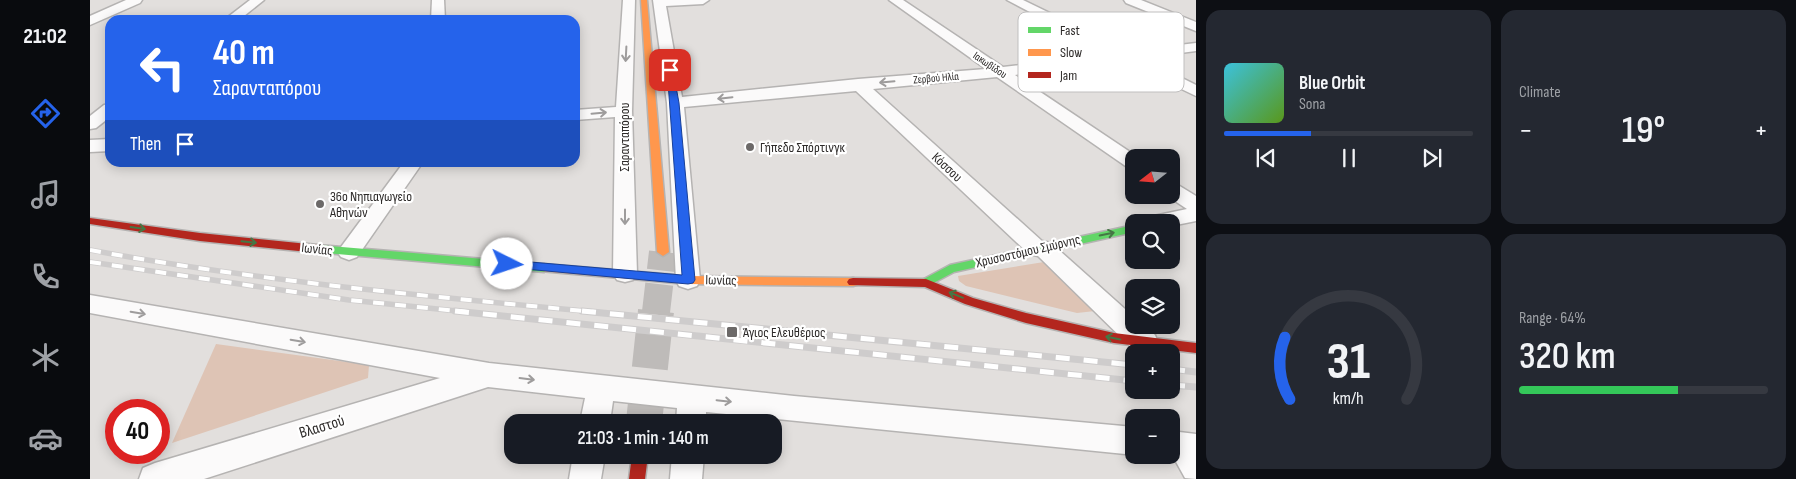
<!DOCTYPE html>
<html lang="en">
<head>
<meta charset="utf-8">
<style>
  :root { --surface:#171b24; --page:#242831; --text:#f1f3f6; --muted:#9ea1a6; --line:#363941; --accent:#2563eb }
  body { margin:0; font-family:"Sofia Sans Condensed",sans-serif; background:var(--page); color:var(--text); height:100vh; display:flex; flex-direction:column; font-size:19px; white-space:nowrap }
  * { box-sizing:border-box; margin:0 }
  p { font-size:16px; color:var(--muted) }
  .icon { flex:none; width:28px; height:28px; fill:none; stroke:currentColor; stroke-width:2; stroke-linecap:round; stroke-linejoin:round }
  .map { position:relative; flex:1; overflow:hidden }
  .drawer { display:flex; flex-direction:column; gap:10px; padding:10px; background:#0d0f14; width:600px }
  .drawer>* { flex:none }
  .hud { position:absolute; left:15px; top:15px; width:475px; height:152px; border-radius:15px; box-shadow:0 2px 12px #0003; background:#2563eb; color:#fff; overflow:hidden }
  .needle { width:32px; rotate:253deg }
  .tools { position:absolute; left:1035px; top:149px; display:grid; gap:10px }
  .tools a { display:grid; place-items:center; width:55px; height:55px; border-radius:10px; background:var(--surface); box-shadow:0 2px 12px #0003; font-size:25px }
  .speed { position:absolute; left:15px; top:399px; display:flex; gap:10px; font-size:25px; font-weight:700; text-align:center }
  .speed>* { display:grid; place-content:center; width:65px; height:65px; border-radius:50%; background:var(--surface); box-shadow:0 2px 12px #0003; line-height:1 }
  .speed .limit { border:8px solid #d22; background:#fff; color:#111 }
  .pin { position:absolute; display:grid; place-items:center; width:42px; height:42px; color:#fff; margin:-21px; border-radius:10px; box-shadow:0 2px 8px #0006 }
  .me { position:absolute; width:55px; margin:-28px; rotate:94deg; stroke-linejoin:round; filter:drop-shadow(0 0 4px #0008) }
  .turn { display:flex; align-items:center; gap:18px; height:105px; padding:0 25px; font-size:22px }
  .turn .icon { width:65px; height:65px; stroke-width:2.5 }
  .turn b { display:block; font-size:35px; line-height:42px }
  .then { display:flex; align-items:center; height:48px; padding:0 25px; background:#0003; gap:10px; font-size:19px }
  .big { font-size:38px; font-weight:600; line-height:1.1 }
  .drawer .card { flex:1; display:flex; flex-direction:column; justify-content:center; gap:8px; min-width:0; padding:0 18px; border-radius:15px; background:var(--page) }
  .drawer .dial { align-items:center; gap:0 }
  .dial svg { height:130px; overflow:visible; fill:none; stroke:var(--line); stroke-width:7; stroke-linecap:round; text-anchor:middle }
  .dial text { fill:var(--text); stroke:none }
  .song { display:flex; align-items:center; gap:15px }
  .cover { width:60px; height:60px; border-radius:8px; background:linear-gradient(135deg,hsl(190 70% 55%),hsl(90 70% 35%)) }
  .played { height:5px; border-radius:2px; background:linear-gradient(90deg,var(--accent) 35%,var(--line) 35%) }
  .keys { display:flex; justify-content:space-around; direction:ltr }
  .heat { display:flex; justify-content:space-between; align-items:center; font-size:28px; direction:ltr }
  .charge { height:8px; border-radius:4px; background:linear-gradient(90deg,#34c759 64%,var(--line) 0) }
  .drawer .tiles { flex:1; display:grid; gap:10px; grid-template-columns:repeat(2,1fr) }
  .trip { position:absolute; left:414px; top:414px; width:278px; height:50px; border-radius:15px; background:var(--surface); box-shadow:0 2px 12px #0003; font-weight:600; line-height:50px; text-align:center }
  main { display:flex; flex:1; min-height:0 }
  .menu { display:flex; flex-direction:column; width:90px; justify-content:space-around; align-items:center; background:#090b0e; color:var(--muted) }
  .menu .icon { width:35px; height:35px }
  .menu .current { color:var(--accent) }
  .menu b { font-size:22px; color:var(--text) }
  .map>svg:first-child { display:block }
  .green { fill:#dec4b5 }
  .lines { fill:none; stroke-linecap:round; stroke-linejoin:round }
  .secondary-tunnel-far1 { stroke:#bebbb9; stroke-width:28; stroke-dasharray:28 14; stroke-linecap:butt }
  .secondary-tunnel { stroke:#bebbb9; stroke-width:36; stroke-dasharray:36 18; stroke-linecap:butt }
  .street-casing { stroke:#b5b3b2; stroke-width:3 }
  .fast-casing { stroke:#b5b3b2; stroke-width:3 }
  .slow-casing { stroke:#b5b3b2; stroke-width:3 }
  .jam-casing { stroke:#b5b3b2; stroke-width:3 }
  .street { fill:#fbfafa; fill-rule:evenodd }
  .fast { fill:#63d668; fill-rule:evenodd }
  .slow { fill:#ff974d; fill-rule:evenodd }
  .jam { fill:#b3261e; fill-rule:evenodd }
  .rail-far1-casing { stroke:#cecccc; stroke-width:5.5 }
  .rail-casing { stroke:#cecccc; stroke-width:7 }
  .rail-far1 { stroke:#fff; stroke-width:4; stroke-dasharray:11; stroke-linecap:butt }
  .rail { stroke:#fff; stroke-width:5; stroke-dasharray:14; stroke-linecap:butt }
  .oneway { stroke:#9e9c9c }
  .oneway2 { stroke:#457745 }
  .route { fill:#2563eb; stroke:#184099 }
  .poi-dot { fill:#6c6968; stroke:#fff; stroke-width:2 }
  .labels { text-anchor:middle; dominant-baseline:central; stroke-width:4.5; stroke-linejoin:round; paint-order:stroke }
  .far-street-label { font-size:11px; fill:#2d2a29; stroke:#fff }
  .street-label { font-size:14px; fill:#2d2a29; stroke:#fff }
  .poi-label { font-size:14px; fill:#2d2a29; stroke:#fff; text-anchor:start }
  .near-street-label { font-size:16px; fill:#2d2a29; stroke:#fff }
  .key { fill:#fff; stroke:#c0bfbf; stroke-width:1 }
  .key-label { font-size:14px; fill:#2d2a29 }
</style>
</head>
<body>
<main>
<nav class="menu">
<b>21:02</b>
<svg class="icon current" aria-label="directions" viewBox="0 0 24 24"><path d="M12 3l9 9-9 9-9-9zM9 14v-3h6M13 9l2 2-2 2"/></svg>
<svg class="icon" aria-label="music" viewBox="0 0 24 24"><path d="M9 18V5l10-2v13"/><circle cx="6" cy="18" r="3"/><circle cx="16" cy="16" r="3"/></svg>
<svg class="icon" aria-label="phone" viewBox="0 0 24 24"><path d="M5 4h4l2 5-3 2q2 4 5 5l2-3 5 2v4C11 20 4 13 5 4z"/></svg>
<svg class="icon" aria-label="climate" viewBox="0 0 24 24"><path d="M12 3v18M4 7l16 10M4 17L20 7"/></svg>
<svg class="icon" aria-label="car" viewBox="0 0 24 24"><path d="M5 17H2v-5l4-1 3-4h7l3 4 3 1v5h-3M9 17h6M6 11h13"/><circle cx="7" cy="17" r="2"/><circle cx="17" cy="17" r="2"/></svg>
</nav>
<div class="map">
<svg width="1106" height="479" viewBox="0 0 1106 479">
  <rect width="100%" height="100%" fill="#e2dfdd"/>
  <g class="green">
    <polygon points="954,262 1005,311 987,313 876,286 869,281 868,276"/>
    <polygon points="126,344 279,365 278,378 82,443"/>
  </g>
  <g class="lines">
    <polyline class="secondary-tunnel-far1" points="566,312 573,252"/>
    <polyline class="secondary-tunnel" points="554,422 566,311"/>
    <defs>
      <g id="street">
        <polygon points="36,0 52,0 50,3 0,25 0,16"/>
        <polygon points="160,0 174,0 149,20 134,20"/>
        <polygon points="342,0 354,0 355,20 341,20"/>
        <polygon points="533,0 545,0 542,111 547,274 543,280 535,282 527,280 523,274 525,117 485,120 485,110 526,107"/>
        <polygon points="563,0 619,0 613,4 576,6 592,97 768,79 896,69 799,0 813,0 913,67 1020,54 917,0 933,0 1038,51 1106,43 1106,51 1052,58 1106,85 1106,96 1033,61 925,75 1049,158 1044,158 1044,169 1037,167 907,77 783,89 952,241 961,243 1044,317 1044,325 1053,325 1065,335 1068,343 1065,351 1058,352 1045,351 948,256 939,254 766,91 594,107 610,280 607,286 598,289 589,286 586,280 577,103"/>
        <polygon points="1034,0 1051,0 1106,22 1106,31 1036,3"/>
        <polygon points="20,104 20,117 6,128 0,129 0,116 14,105"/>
        <polygon points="20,139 20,151 0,152 0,140"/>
        <polygon points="314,162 333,162 267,257 259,260 251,257 247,252 251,247"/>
        <polygon points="1081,183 1088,185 1106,196 1106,221 1081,226 1081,222 1056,222 1059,217 1097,209 1076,195 1081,195"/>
        <polygon points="0,295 399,363 704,396 1044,427 1045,455 616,412 616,422 586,422 587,408 523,401 520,422 490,422 495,398 398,387 114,479 49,479 53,468 65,463 350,378 0,313"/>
        <polygon points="1081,431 1106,434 1106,479 1095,478 1085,460 1070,455 1081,455"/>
        <polygon points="483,455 515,455 511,479 479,479"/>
        <polygon points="582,455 614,455 612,479 580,479"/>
      </g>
      <g id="fast">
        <polygon points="1044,225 1044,232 864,272 836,287 832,286 830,283 832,280 860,265"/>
        <polygon points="228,245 454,264 460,268 454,272 224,252 222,249 224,246"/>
      </g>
      <g id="slow">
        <polygon points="551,0 557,0 579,252 573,256 567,252"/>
        <polygon points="454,264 598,276 763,278 767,279 769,282 767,285 763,286 598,284 450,271 448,268 450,265"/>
      </g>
      <g id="jam">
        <polygon points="0,218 110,233 228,245 234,249 228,253 110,241 0,224"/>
        <polygon points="763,278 836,279 883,298 936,313 1024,333 1106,343 1106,353 1024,343 936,323 875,304 835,287 759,285 757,282 759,279"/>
        <polygon points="542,455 558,455 555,479 539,479"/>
      </g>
    </defs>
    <use href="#street" class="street-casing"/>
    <use href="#fast" class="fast-casing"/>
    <use href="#slow" class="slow-casing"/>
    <use href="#jam" class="jam-casing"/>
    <use href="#street" class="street"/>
    <use href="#fast" class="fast"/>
    <use href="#slow" class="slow"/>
    <use href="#jam" class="jam"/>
    <defs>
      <g id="rail-far1">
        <path d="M0,250C167,281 336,296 505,312"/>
        <polyline points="0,262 259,300 377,312"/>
      </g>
      <g id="rail">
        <polyline points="365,311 1044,381"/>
        <polyline points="492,311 1044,365"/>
        <polyline points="1081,369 1106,372"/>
        <polyline points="1081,385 1106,387"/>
      </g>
    </defs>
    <use href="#rail-far1" class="rail-far1-casing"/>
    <use href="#rail" class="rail-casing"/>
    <use href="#rail-far1" class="rail-far1"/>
    <use href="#rail" class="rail"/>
  </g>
  <defs><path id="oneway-shaft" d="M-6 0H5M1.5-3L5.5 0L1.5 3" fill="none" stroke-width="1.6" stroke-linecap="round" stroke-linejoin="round" transform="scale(1.25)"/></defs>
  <g class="oneway">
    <use href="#oneway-shaft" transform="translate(536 54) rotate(93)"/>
    <use href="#oneway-shaft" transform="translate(797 82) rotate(175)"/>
    <use href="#oneway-shaft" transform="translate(635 98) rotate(174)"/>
    <use href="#oneway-shaft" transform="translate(509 113) rotate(-5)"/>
    <use href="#oneway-shaft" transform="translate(535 217) rotate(90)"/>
    <use href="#oneway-shaft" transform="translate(48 313) rotate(10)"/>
    <use href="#oneway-shaft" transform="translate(208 341) rotate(10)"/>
    <use href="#oneway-shaft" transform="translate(437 379) rotate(7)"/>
    <use href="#oneway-shaft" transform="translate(634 401) rotate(6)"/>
  </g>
  <g class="oneway2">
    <use href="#oneway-shaft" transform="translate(48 228) rotate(8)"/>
    <use href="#oneway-shaft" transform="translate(1017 234) rotate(-12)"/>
    <use href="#oneway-shaft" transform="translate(159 242) rotate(6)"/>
    <use href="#oneway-shaft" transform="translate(866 295) rotate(-158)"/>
    <use href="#oneway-shaft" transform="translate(1023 338) rotate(-169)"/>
  </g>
  <polygon class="route" points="577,68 583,70 589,103 605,280 603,283 598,284 413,267 411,264 413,261 417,260 592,275"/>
  <g class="poi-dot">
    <circle cx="660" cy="147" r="5"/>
    <circle cx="230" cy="204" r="5"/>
    <rect x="636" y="326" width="12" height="12" rx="2.5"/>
  </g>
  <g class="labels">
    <g class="far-street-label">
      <text transform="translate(900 65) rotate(34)">Ιακωβίδου</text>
      <text transform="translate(846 78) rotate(-5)">Ζερβού Ηλία</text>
    </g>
    <g class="street-label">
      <text transform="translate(534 137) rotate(-90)">Σαρανταπόρου</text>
      <text transform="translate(857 167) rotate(43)">Κόσσου</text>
      <text transform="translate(227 249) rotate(6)">Ιωνίας</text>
      <text transform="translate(938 251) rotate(-13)">Χρυσοστόμου Σμύρνης</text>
      <text transform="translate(631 280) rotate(1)">Ιωνίας</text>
    </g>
    <g class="poi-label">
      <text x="670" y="147">Γήπεδο Σπόρτινγκ</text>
      <text x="240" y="196">36ο Νηπιαγωγείο<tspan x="240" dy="16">Αθηνών</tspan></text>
      <text x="653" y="332">Άγιος Ελευθέριος</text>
    </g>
    <g class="near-street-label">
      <text transform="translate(232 427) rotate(-17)">Βλαστού</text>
    </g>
  </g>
  <rect x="928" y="12" width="166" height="80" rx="8" class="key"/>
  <rect x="938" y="27" width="23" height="6" fill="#63d668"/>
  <rect x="938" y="49" width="23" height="7" fill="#ff974d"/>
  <rect x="938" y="72" width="23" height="6" fill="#b3261e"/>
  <g class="key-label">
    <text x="970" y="35">Fast</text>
    <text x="970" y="57">Slow</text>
    <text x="970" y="80">Jam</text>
  </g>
</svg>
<div class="tools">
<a><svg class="needle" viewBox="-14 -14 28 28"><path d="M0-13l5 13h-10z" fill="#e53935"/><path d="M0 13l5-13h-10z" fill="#9ea1a6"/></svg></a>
<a><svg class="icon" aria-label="search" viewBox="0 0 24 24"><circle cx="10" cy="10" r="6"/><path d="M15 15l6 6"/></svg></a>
<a><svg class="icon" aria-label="layers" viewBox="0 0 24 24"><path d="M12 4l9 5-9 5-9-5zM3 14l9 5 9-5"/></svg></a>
<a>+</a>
<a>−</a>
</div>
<div class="speed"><div class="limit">40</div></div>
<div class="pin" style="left:580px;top:70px;background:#d93025"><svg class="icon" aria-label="arrive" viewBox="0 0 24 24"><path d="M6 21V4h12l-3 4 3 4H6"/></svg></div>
<svg class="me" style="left:417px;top:264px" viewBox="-20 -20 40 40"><circle r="19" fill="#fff"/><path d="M0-13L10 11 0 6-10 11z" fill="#2563eb"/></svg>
<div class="trip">21:03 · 1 min · 140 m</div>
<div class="hud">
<div class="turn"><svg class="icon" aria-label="left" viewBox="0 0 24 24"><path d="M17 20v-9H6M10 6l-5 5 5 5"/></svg><div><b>40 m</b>Σαρανταπόρου</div></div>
<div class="then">Then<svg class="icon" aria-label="arrive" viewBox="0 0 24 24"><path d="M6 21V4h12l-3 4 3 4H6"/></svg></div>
</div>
</div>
<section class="drawer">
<div class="tiles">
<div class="card">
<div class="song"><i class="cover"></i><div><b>Blue Orbit</b><p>Sona</p></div></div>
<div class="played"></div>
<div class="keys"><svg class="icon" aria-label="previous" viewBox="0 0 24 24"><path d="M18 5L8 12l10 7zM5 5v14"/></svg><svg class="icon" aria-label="pause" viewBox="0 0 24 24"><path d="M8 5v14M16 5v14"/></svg><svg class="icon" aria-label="next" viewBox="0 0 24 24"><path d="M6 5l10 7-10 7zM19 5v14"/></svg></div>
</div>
<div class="card"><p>Climate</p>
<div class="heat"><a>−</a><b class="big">19°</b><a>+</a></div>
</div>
<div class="card dial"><svg viewBox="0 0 100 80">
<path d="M14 69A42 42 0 1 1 86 69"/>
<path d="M14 69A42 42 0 0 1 11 31" stroke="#2563eb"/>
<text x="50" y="56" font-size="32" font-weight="700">31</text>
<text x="50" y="72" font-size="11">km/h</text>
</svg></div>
<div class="card"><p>Range · 64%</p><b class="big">320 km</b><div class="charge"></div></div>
</div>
</section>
</main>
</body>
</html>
